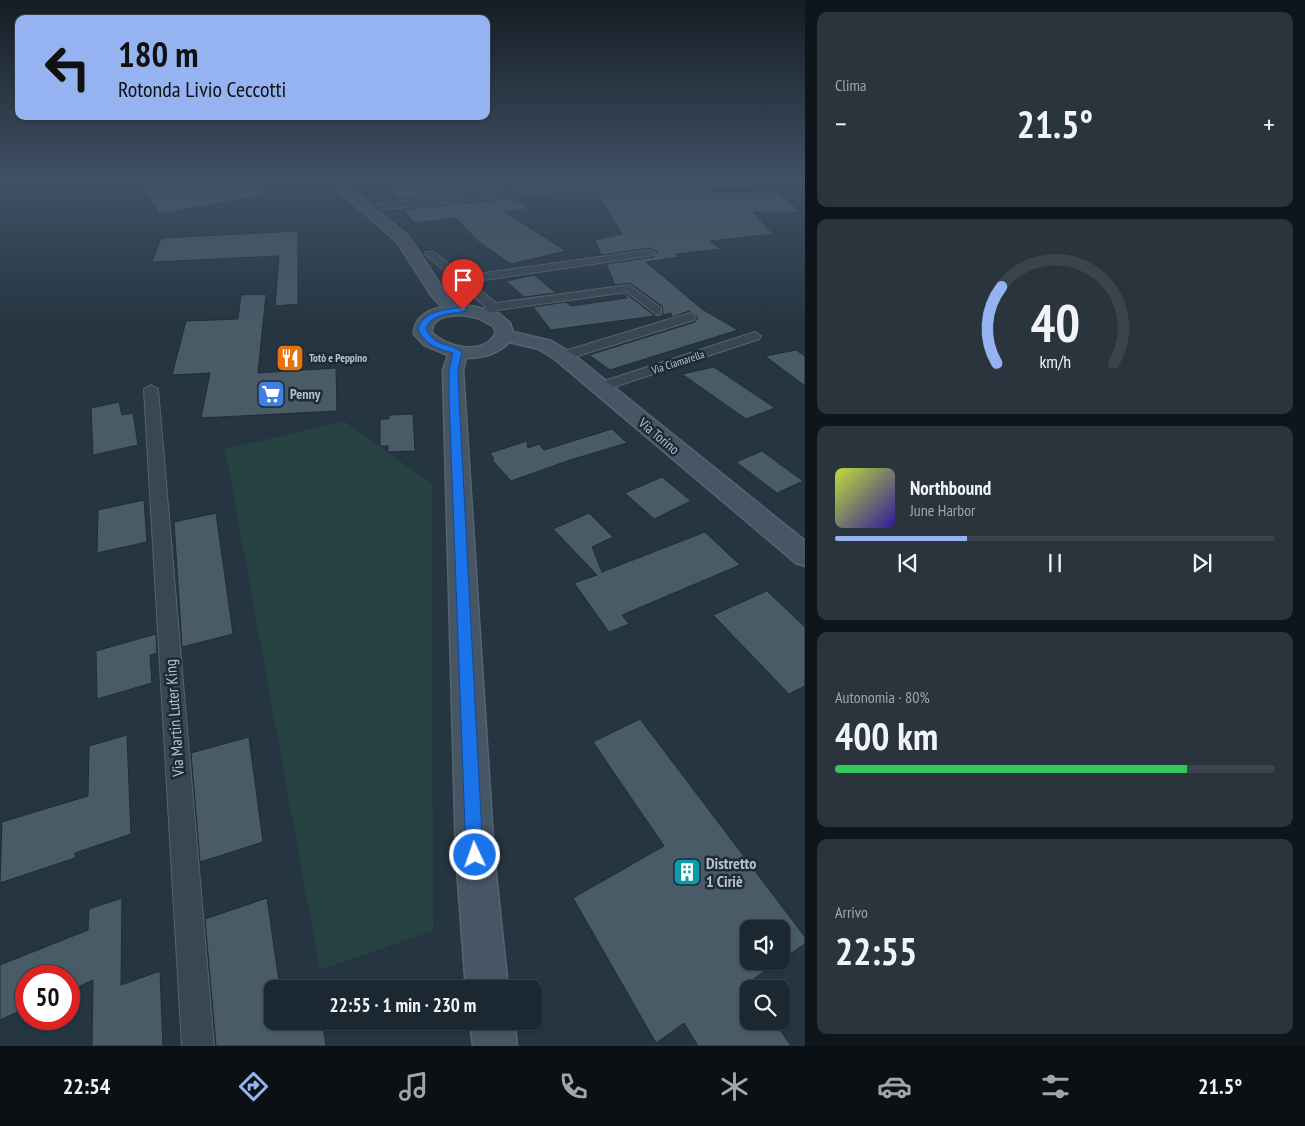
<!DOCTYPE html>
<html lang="it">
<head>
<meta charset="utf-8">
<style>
  :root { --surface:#1c2831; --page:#29343d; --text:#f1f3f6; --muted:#a0a6ab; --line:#3a444d; --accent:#95b2f1 }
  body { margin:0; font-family:"PT Sans Narrow",sans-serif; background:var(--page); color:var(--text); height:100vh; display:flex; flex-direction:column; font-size:19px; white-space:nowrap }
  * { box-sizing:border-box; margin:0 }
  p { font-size:16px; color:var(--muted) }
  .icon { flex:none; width:28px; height:28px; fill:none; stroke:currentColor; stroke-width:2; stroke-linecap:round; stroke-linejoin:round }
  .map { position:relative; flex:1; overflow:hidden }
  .drawer { display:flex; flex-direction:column; gap:12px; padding:12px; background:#0f161b; width:500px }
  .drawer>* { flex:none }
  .banner { position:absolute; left:15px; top:15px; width:475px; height:105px; border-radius:10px; box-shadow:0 1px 4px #0004,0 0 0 1px var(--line); background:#95b2f1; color:#111; overflow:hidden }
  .fabs { position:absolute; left:740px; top:920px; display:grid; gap:10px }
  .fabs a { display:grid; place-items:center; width:50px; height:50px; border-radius:10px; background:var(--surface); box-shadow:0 1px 4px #0004,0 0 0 1px var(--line); font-size:25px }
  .speed { position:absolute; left:15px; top:965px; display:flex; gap:10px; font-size:25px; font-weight:700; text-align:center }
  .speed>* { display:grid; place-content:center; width:65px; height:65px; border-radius:50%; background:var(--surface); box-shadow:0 1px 4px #0004,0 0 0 1px var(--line); line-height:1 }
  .speed .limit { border:8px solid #d22; background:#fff; color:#111 }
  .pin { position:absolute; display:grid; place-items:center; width:42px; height:42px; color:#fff; margin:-51px -21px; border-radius:50% 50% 50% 0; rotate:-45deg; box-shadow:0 0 5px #0007 }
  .pin .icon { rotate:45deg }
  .me { position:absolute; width:55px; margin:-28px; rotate:357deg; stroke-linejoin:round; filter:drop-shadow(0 0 4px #0008) }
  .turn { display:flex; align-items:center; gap:18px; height:105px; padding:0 20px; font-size:22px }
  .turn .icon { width:65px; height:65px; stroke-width:2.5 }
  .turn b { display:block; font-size:35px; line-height:42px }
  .big { font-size:38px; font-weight:700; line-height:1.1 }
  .drawer .tile { flex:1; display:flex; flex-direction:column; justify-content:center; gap:8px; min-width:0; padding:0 18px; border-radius:10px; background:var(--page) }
  .drawer .dial { align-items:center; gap:0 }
  .dial svg { height:130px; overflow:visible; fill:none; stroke:var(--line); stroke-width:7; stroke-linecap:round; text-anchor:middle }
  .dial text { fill:var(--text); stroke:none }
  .song { display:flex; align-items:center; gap:15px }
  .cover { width:60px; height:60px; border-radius:8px; background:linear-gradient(135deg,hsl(70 70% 55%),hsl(250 70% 35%)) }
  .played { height:5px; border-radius:2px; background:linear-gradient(90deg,var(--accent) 30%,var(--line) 30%) }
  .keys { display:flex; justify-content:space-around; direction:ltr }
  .heat { display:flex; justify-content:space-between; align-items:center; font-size:28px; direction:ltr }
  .charge { height:8px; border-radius:4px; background:linear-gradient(90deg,#34c759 80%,var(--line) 0) }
  .trip { position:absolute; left:264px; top:980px; width:278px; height:50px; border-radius:10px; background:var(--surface); box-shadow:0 1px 4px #0004,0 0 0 1px var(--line); font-weight:700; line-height:50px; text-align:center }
  .dock { display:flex; height:80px; justify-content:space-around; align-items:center; background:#0b1014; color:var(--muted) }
  .dock .icon { width:35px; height:35px }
  .dock .active { color:var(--accent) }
  .dock b { font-size:22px; color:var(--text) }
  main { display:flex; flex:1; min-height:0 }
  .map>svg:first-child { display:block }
  .green { fill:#274242 }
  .building { fill:#495b67; stroke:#202d38 }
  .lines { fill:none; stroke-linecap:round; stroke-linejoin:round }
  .street-casing { stroke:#57646e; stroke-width:2 }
  .secondary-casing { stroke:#57646e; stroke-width:3 }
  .street { fill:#3a4651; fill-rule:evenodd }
  .secondary { fill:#475664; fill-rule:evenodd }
  .route { fill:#1a73e8; stroke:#114b97 }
  .labels { text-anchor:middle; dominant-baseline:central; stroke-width:5; stroke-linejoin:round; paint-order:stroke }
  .far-poi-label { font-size:11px; font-weight:bold; fill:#b6c1cb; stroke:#1e2b36; text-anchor:start }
  .far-street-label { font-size:11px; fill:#b6c1cb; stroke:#1e2b36 }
  .poi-label { font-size:14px; font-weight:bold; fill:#b6c1cb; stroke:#1e2b36; text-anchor:start }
  .street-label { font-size:14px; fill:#b6c1cb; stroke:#1e2b36 }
  .near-street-label { font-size:16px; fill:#b6c1cb; stroke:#1e2b36 }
  .near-poi-label { font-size:16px; font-weight:bold; fill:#b6c1cb; stroke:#1e2b36; text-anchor:start }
</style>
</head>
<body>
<main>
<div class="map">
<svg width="805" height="1046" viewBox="0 0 805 1046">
  <rect width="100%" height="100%" fill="#253541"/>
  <polygon class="green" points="344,421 432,484 433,931 320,970 225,449"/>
  <g class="building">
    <polygon points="137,180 251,180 266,195 160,214"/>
    <polygon points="435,180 443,180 462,194 398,200 390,188"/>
    <polygon points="483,180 488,180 503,189 478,192 464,183"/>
    <polygon points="591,180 700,180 711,192 777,191 801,212 753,212 773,234 710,241 721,249 676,254 679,257 646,262 702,309 738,330 610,370 589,355 695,322 698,317 689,311 672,317 671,313 663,315 662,306 630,283 615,285 606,264 654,257 657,252 650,248 601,255 595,240 622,234 593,187"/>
    <polygon points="514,198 528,209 505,212 566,251 511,264 479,242 456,218 414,223 404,209"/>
    <polygon points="298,231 298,304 275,306 279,256 152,262 161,238"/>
    <polygon points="534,275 556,293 524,297 506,281"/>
    <polygon points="266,294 258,373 336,368 337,411 201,418 210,373 172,375 186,321 238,319 241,295"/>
    <polygon points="623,294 626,294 655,316 551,330 533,307 566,302 571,306 627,298"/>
    <polygon points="796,350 805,356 805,386 765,356"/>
    <polygon points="714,367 775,408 746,419 682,374"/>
    <polygon points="119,402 122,415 133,413 138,445 93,455 91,408"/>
    <polygon points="413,414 415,451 388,452 388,446 380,446 380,419 389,419 389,415"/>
    <polygon points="612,429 627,443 570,460 511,481 492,460 494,459 490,453 527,441 528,448 539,444 544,450"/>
    <polygon points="762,451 803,481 777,493 736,462"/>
    <polygon points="662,477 691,501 654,519 625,493"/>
    <polygon points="144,500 147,542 97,553 98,510"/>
    <polygon points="216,513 233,634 182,647 174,522"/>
    <polygon points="589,513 613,537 592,547 602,572 705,532 740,565 622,615 629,624 609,632 574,583 597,575 553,529"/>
    <polygon points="767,591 805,627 805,686 789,694 713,615"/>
    <polygon points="156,634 157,653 150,655 152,683 97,699 96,651"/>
    <polygon points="640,719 805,937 805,944 781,960 781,929 749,929 749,961 779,961 748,983 752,989 749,989 749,1021 774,1021 791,1046 698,1046 684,1023 656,1043 573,898 664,846 593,742"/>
    <polygon points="127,735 131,834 75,853 75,858 0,883 2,822 88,796 89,746"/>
    <polygon points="249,737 263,842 200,862 191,753"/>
    <polygon points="122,898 121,985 160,971 163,1046 92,1046 93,980 69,991 69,976 26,976 26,1008 0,1020 0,965 88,930 89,909"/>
    <polygon points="267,898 280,989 272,989 272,1021 322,1021 326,1046 216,1046 205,919"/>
  </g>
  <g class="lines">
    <defs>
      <g id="street">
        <polygon points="445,180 455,180 478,194 583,183 581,180 589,180 592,185 588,188 368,211 363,208 368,205 467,195"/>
        <polygon points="805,181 805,187 712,187 708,184 712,181"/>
        <polygon points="650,250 655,253 654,255 470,282 496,303 629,285 661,308 661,314 657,315 627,292 497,310 491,317 483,317 481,314 486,307 425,254 426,252 434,252 463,276"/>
        <polygon points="690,313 696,317 694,320 568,359 558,359 556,356 558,353"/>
        <polygon points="755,332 761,336 759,339 605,390 595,390 593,387 595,384"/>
        <polygon points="151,385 158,389 214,1046 182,1046 144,389"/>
      </g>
      <g id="secondary">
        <path d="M327,180H340L409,237L445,292L459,305L476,307L499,314L510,323L513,332L551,341L570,352L805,541V566L796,563L556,360L539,349L509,342C498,354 482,358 466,358L463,370L494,855L508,989H466L456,855L443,370L448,355L424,345L414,334C414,317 427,311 442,307L431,295L398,243ZM463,315L478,318L493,326L496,333C483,357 447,347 432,333C431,316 450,315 463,315Z"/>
        <polygon points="470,1021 514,1021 517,1046 473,1046"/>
      </g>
    </defs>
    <use href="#street" class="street-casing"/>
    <use href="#secondary" class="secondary-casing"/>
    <use href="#street" class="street"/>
    <use href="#secondary" class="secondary"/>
  </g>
  <linearGradient id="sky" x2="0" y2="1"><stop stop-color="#141d24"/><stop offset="0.55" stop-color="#405165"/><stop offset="1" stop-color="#405165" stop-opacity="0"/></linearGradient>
  <rect width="805" height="326" fill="url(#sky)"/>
  <path class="route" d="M463,307L466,308V311C453,314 430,313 426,329C437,349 447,341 462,352L458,370L459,397L483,855L481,861L475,864L469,861L466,855L449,397V370L453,353C436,348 426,346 418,329C423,310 447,310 463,307Z"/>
  <defs>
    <symbol id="restaurant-square" viewBox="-11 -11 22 22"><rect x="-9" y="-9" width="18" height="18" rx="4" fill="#e8710a" stroke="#1e2b36"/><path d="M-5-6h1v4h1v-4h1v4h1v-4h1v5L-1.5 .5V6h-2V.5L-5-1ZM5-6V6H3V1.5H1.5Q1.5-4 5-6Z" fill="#fff"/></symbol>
    <symbol id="supermarket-square" viewBox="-11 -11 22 22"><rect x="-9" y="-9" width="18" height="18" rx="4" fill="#3f7fe0" stroke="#1e2b36"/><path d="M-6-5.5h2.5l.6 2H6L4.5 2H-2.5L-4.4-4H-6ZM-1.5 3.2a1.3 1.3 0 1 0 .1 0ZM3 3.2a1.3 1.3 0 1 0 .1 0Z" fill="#fff"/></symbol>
    <symbol id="building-square" viewBox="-11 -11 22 22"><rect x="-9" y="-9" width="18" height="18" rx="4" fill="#0f9aa8" stroke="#1e2b36"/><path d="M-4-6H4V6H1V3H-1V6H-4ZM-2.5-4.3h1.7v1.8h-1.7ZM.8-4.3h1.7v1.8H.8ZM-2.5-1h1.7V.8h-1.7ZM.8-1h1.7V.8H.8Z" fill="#fff"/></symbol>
  </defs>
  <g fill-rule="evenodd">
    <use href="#restaurant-square" x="274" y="342" width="32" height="32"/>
    <use href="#supermarket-square" x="255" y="378" width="32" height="32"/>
    <use href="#building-square" x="671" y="856" width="32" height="32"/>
  </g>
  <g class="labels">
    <g class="far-poi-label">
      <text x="309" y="358">Totò e Peppino</text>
    </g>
    <g class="far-street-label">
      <text transform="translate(678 362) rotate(-18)">Via Ciamarella</text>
    </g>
    <g class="poi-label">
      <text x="290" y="394">Penny</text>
    </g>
    <g class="street-label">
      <text transform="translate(659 436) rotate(40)">Via Torino</text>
    </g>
    <g class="near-street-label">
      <text transform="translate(174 718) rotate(-94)">Via Martin Luter King</text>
    </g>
    <g class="near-poi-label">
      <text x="706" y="863">Distretto<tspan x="706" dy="18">1 Ciriè</tspan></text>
    </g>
  </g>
</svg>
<div class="fabs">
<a><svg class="icon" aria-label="sound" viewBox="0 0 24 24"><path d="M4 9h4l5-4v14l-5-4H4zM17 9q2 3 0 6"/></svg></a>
<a><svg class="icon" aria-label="search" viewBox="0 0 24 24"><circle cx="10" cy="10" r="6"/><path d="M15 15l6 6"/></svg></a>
</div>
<div class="speed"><div class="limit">50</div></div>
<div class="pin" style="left:463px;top:310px;background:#d93025"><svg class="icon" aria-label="arrive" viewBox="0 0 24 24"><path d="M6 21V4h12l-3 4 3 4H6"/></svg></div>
<svg class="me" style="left:475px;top:855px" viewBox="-20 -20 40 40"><circle r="17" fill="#1a73e8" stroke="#fff" stroke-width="3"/><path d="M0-11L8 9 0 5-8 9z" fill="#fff"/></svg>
<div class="trip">22:55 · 1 min · 230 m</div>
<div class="banner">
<div class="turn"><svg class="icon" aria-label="left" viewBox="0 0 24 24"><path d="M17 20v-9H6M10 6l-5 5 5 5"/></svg><div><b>180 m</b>Rotonda Livio Ceccotti</div></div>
</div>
</div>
<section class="drawer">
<div class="tile"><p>Clima</p>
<div class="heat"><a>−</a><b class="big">21.5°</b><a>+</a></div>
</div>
<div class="tile dial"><svg viewBox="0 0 100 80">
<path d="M14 69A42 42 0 1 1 86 69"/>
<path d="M14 69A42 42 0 0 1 17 22" stroke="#95b2f1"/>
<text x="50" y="56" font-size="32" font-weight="700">40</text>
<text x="50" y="72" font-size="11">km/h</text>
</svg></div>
<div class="tile">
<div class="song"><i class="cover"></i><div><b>Northbound</b><p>June Harbor</p></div></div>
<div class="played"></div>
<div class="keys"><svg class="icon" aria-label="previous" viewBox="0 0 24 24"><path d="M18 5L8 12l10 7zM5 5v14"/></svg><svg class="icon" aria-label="pause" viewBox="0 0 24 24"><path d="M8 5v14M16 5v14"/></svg><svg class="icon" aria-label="next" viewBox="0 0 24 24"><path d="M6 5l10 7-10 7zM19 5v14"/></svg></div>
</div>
<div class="tile"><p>Autonomia · 80%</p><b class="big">400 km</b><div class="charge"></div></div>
<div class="tile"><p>Arrivo</p><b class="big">22:55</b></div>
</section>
</main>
<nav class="dock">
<b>22:54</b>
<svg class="icon active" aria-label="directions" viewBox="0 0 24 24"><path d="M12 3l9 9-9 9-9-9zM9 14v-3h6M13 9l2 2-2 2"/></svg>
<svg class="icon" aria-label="music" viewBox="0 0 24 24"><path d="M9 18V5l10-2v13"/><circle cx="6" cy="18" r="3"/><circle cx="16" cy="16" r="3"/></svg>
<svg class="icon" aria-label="phone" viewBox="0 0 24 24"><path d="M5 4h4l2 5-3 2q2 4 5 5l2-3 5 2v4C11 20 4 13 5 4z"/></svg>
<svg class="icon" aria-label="climate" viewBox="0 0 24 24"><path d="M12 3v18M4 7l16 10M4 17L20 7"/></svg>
<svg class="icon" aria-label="car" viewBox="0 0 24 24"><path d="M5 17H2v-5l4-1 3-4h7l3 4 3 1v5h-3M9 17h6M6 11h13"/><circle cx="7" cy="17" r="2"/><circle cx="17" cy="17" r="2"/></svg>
<svg class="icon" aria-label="filters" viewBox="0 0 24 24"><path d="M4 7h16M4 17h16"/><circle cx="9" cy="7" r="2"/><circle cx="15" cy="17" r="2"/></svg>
<b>21.5°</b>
</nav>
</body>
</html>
